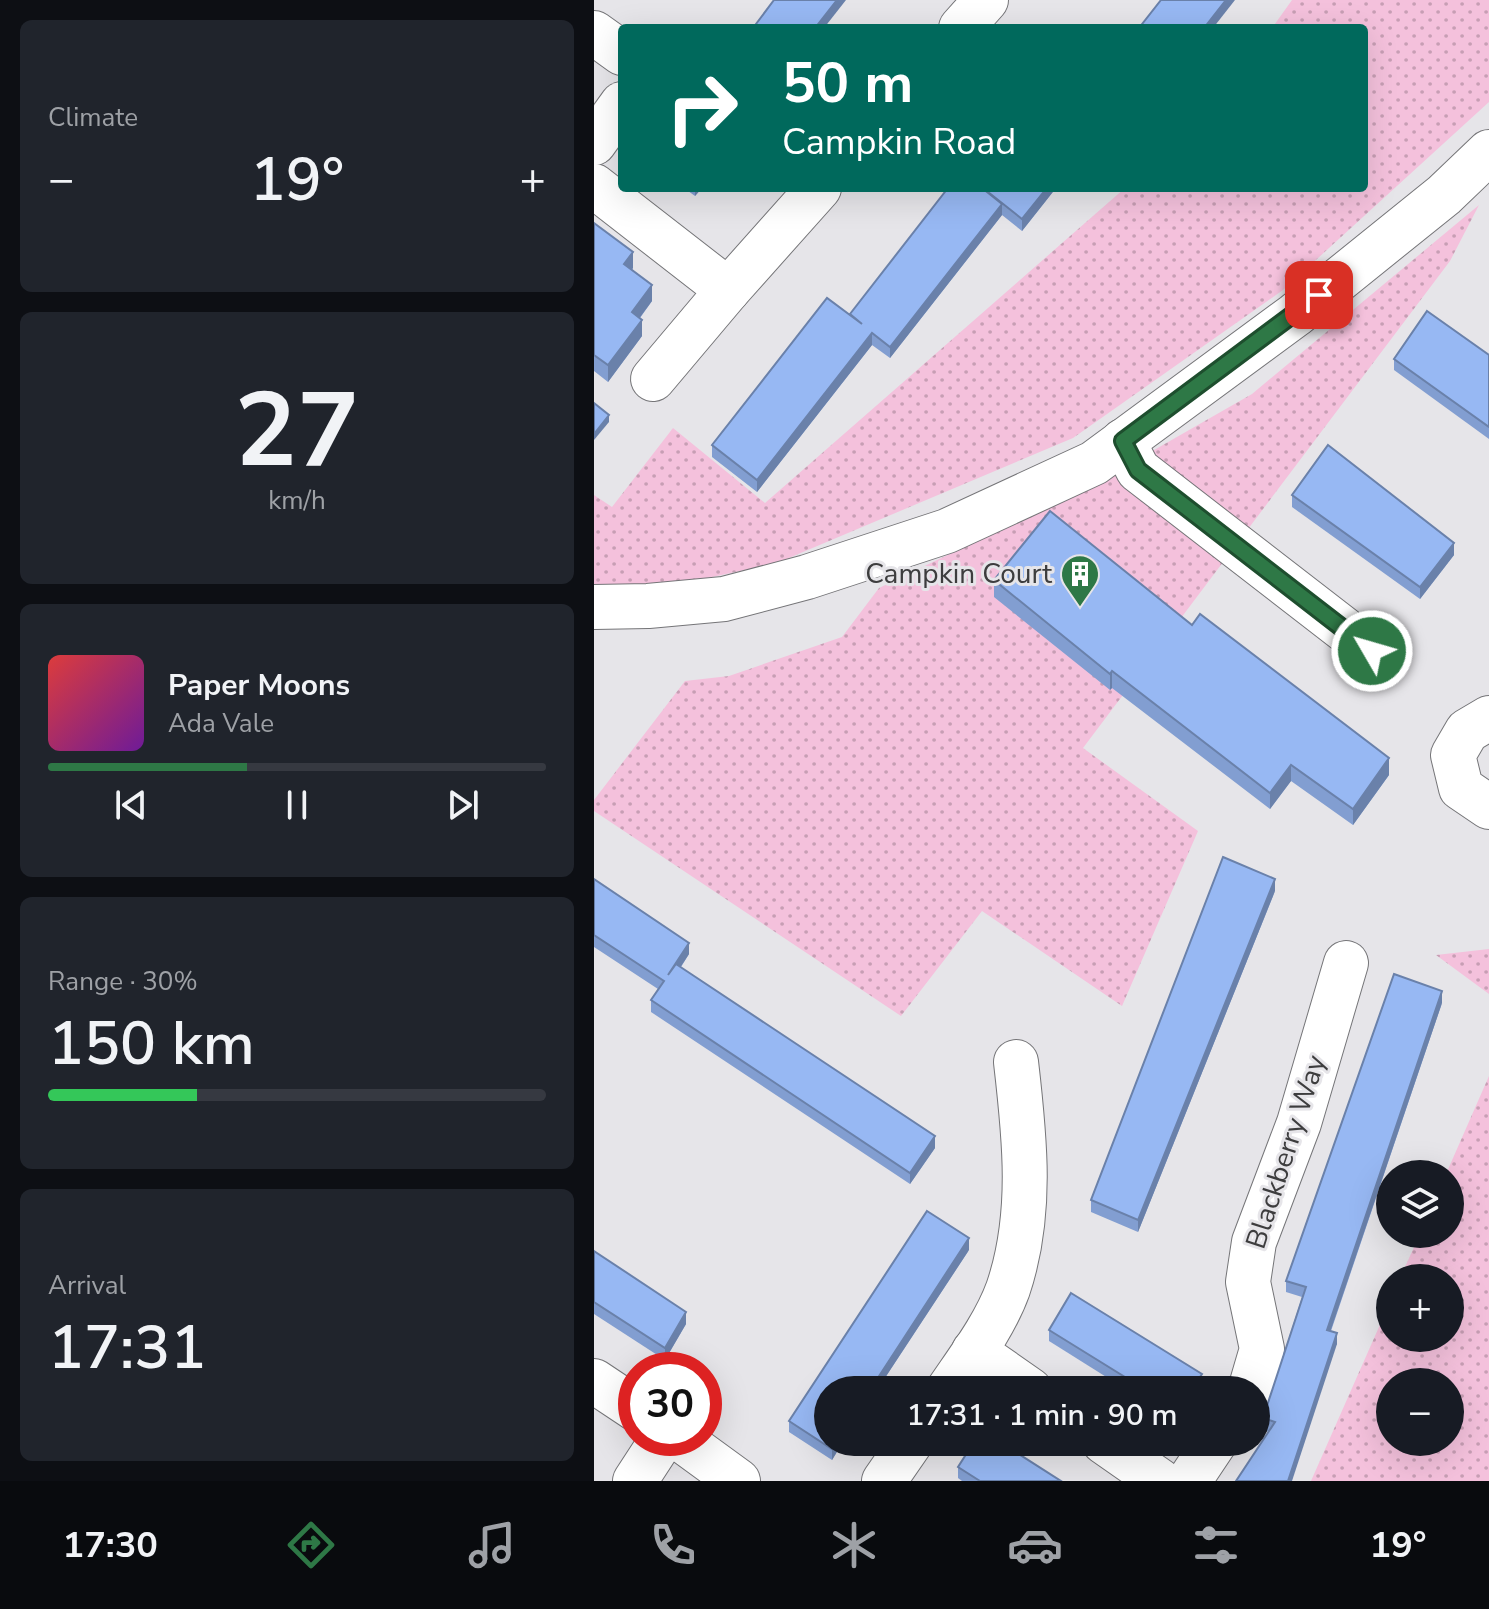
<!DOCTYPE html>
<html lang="en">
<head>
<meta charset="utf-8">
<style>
  :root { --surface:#171b24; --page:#20242c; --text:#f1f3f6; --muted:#9ea1a6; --line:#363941; --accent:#2e7846 }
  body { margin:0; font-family:"Nunito Sans",sans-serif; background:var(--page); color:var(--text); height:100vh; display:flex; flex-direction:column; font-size:30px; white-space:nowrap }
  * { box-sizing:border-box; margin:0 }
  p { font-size:26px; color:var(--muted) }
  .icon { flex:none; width:44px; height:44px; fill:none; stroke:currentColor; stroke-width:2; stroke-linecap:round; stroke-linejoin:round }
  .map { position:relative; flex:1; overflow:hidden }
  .side { display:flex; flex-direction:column; gap:20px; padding:20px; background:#0d0f14; width:594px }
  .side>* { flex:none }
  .top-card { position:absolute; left:24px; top:24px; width:750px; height:168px; border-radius:8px; box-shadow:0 8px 32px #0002; background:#00695c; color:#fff; overflow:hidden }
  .controls { position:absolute; left:782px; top:1160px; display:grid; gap:16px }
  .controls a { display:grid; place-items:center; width:88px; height:88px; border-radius:50%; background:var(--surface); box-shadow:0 8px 32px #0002; font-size:40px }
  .speed { position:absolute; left:24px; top:1352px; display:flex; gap:16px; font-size:40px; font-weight:700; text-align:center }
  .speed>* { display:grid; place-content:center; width:104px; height:104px; border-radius:50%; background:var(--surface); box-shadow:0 8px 32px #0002; line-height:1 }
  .speed .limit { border:12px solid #d22; background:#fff; color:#111 }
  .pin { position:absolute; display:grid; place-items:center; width:68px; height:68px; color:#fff; margin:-34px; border-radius:16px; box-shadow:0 4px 12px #0006 }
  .me { position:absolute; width:88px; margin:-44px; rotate:308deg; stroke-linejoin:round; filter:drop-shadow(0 0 6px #0008) }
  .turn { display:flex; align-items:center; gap:28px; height:168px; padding:0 32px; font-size:36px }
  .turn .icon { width:104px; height:104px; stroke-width:2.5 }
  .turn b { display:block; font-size:56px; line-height:68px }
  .big { font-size:60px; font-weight:600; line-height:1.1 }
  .side .card { flex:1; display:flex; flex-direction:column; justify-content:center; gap:12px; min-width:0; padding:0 28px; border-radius:12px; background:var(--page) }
  .side .dial { align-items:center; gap:0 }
  .dial b { font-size:104px; line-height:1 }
  .song { display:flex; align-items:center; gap:24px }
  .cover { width:96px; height:96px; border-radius:12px; background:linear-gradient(135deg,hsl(0 70% 55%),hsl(280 70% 35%)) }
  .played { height:8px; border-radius:4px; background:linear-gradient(90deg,var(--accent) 40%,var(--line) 40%) }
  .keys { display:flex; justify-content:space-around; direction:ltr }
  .heat { display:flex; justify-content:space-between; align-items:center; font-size:44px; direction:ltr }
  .charge { height:12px; border-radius:6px; background:linear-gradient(90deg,#34c759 30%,var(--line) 0) }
  .trip { position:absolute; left:220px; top:1376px; width:456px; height:80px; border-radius:40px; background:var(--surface); box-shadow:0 8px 32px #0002; font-weight:600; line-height:80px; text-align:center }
  .tab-bar { display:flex; height:128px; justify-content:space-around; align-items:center; background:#090b0e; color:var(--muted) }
  .tab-bar .icon { width:56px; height:56px }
  .tab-bar .current { color:var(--accent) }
  .tab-bar b { font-size:36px; color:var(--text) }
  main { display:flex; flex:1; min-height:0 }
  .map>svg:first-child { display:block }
  .grass { fill:url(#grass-dots); fill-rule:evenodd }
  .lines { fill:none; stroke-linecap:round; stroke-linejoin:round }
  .minor-casing { stroke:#757578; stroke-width:46 }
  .minor { stroke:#fff; stroke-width:44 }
  .wall { fill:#829ed1 }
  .shaded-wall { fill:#6a81aa }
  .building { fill:#97b8f3; stroke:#6a81aa; stroke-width:2 }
  .route-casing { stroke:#1e4e2e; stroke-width:20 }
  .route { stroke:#2e7846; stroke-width:14 }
  .labels { text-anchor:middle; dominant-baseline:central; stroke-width:6; stroke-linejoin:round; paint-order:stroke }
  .poi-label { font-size:28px; fill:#3d3d3e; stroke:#e6e5e9; text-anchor:end }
  .street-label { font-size:28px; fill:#3d3d3e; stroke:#e6e5e9 }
</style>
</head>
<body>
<main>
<section class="side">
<div class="card"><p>Climate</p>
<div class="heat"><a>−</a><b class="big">19°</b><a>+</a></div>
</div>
<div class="card dial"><b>27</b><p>km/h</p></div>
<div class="card">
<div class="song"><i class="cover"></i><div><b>Paper Moons</b><p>Ada Vale</p></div></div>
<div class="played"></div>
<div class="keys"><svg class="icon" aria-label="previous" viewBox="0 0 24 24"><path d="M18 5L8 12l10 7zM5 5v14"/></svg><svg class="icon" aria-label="pause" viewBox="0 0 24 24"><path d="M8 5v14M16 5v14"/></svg><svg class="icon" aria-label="next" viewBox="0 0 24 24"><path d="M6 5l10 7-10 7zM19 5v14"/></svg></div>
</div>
<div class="card"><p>Range · 30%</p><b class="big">150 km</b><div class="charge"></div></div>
<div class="card"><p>Arrival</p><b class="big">17:31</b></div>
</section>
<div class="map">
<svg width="895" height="1481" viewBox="0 0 895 1481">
  <defs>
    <pattern id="grass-dots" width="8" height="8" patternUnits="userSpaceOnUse" patternTransform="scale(2)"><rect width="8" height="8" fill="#f4c1dc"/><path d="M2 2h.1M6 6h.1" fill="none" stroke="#c79eb4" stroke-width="1.8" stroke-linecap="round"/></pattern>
  </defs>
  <rect width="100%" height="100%" fill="#e6e5e9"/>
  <g class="grass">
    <polygon points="698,0 895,0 895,102 689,290 479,438 183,563 54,591 0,587 0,495 18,507 79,428 171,503 531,188 770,188 770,28 678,28"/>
    <polygon points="885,205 856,261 489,748 604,831 528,1006 388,911 307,1016 0,811 0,800 91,681 135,676 248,637 285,588 499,485 658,394"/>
    <polygon points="895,949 895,994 842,955"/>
    <path d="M895,1076V1481H717L796,1302V1338H856V1278H806L826,1234H856V1174H852ZM796,1382H856V1442H796Z"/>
  </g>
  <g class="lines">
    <defs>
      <g id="minor">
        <polyline points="367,28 392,0"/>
        <polyline points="0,33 28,53"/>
        <polyline points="0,143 28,104"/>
        <polyline points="0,186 134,290 225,188"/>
        <polyline points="59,379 134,290"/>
        <polyline points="529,441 544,470 778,651"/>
        <polyline points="0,607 54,606 130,599 213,577 353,531 500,463 701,315 850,195 895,152"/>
        <polyline points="895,718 873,731 859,755 867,788 895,807"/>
        <polyline points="380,1351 436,1390"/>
        <polyline points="0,1381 42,1409"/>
        <path d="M354,1390C375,1359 401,1325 414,1289C439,1215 431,1139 422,1062"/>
        <polyline points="656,1390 668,1349 654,1282 660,1242 705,1123 752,963"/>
        <polyline points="85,1438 144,1481"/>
        <polyline points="510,1442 566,1481"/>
        <polyline points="41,1481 69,1438"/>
        <polyline points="290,1481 317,1442"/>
        <polyline points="595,1481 621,1442"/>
      </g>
    </defs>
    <use href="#minor" class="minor-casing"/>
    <use href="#minor" class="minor"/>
  </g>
  <g class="wall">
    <polygon points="90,188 108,188 101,196"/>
    <polygon points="389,188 462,188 428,231 408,215 296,358 278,345 163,492 118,457 118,445"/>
    <polygon points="0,223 39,268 38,269 58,301 46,318 48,336 14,382 0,371"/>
    <polygon points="895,355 895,439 800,370 800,359"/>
    <polygon points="698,495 860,555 826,599 698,507"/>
    <polygon points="400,580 598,625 795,775 759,825 697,781 676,809 518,688 516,690 400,597"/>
    <polygon points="0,879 95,954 87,967 341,1148 316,1184 57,1012 57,1000 64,989 0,947"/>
    <polygon points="681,891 544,1232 497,1212 497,1200"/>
    <polygon points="848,1003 737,1331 743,1344 675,1432 669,1430 669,1418 708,1297 692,1292 692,1281"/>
    <polygon points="375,1250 283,1390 234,1390 249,1442 238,1460 195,1432 195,1421"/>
    <polygon points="0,1251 92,1324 71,1360 0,1314"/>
    <polygon points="455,1330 608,1385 605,1390 533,1390 455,1341"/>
    <polygon points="364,1467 467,1481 368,1481 364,1478"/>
  </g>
  <g class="shaded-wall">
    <polygon points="243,0 252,0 230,28 221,28"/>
    <polygon points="632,0 641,0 619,28 610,28"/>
    <polygon points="101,188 108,188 101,196"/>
    <polygon points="453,188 462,188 428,231 428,219"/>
    <polygon points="408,204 408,215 296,358 296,347"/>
    <polygon points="39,252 39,268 30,280 30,264"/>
    <polygon points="58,285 58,301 38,328 38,312"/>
    <polygon points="48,320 48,336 14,382 14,365"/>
    <polygon points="278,333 278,345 163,492 163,480"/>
    <polygon points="15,415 15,422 0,440 0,434"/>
    <polygon points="860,543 860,555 826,599 826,587"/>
    <polygon points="518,671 518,688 516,690 516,674"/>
    <polygon points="795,758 795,775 759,825 759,809"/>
    <polygon points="697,765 697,781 676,809 676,793"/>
    <polygon points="681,879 681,891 544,1232 544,1220"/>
    <polygon points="95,943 95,954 74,986 74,975"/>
    <polygon points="848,991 848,1003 733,1341 733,1330"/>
    <polygon points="341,1136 341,1148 316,1184 316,1173"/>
    <polygon points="375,1238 375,1250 283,1390 276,1390"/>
    <polygon points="92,1312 92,1324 71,1360 71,1348"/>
    <polygon points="743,1333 743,1344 698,1481 694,1481"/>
    <polygon points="608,1374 608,1385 605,1390 597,1390"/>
    <polygon points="242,1442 249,1442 238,1460 238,1449"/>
  </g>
  <g class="building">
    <polygon points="180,0 243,0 221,28 159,28"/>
    <polygon points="567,0 632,0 610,28 545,28"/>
    <polygon points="354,188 388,188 408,204 296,347 278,333 163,480 118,445 233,298 268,324 256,314"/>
    <polygon points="389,188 453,188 428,219"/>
    <polygon points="0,223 39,252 30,264 58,285 38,312 48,320 14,365 0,355"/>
    <polygon points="833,311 895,355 895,427 800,359"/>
    <polygon points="0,403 15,415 0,434"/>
    <polygon points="734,445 860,543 826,587 698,495"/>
    <polygon points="456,511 598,625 606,614 795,758 759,809 697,765 676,793 518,671 516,674 400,580"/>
    <polygon points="629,857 681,879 544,1220 497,1200"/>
    <polygon points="0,879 95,943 74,975 82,964 341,1136 316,1173 57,1000 70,981 0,935"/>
    <polygon points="800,974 848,991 733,1330 743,1333 694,1481 642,1481 681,1422 669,1418 712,1287 692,1281"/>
    <polygon points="333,1211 375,1238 276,1390 234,1390 234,1442 242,1442 238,1449 195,1421"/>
    <polygon points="0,1251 92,1312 71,1348 0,1302"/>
    <polygon points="477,1293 608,1374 597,1390 552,1390 455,1330"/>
    <polygon points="380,1442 406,1442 467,1481 386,1481 364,1467"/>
  </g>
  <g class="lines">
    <defs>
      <polyline id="route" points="725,295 529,441 544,470 778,651"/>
    </defs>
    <use href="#route" class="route-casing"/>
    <use href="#route" class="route"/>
  </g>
  <defs>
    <symbol id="building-pin" viewBox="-11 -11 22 30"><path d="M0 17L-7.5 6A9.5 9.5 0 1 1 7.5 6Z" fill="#2e7846" stroke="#e6e5e9"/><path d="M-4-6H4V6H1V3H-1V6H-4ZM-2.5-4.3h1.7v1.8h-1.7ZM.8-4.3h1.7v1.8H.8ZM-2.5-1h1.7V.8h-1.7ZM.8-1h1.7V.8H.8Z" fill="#fff"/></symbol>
  </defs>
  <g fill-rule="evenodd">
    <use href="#building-pin" x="464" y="552" width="44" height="60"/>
  </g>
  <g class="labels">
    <g class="poi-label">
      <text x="458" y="574">Campkin Court</text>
    </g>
    <g class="street-label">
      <text transform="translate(692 1152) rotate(-72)">Blackberry Way</text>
    </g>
  </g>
</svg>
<div class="controls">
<a><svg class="icon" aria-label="layers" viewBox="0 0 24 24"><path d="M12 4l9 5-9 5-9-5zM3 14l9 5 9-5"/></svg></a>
<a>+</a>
<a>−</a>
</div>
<div class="speed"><div class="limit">30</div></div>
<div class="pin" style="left:725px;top:295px;background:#d93025"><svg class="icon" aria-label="arrive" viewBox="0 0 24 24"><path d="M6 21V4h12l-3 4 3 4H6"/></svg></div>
<svg class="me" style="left:778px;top:651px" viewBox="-20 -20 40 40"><circle r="17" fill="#2e7846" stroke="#fff" stroke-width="3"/><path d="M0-11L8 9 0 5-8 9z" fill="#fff"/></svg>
<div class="trip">17:31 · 1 min · 90 m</div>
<div class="top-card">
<div class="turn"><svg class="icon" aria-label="right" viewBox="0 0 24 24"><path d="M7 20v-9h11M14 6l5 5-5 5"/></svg><div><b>50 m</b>Campkin Road</div></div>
</div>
</div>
</main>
<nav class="tab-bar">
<b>17:30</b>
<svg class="icon current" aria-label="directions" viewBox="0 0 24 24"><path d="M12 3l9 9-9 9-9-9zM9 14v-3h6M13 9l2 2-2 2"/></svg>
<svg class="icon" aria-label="music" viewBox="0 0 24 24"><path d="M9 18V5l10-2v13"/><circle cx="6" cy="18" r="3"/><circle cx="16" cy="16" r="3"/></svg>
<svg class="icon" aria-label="phone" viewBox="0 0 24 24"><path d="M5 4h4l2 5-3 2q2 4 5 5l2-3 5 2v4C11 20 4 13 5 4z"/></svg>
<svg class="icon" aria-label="climate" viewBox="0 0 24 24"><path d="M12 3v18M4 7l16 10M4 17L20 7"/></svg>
<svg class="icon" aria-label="car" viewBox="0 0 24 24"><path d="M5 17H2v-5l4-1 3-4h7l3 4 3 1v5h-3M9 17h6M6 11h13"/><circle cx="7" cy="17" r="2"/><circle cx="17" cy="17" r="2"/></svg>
<svg class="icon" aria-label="filters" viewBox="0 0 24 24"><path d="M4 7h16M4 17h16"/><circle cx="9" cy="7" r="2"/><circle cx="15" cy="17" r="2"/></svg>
<b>19°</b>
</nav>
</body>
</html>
